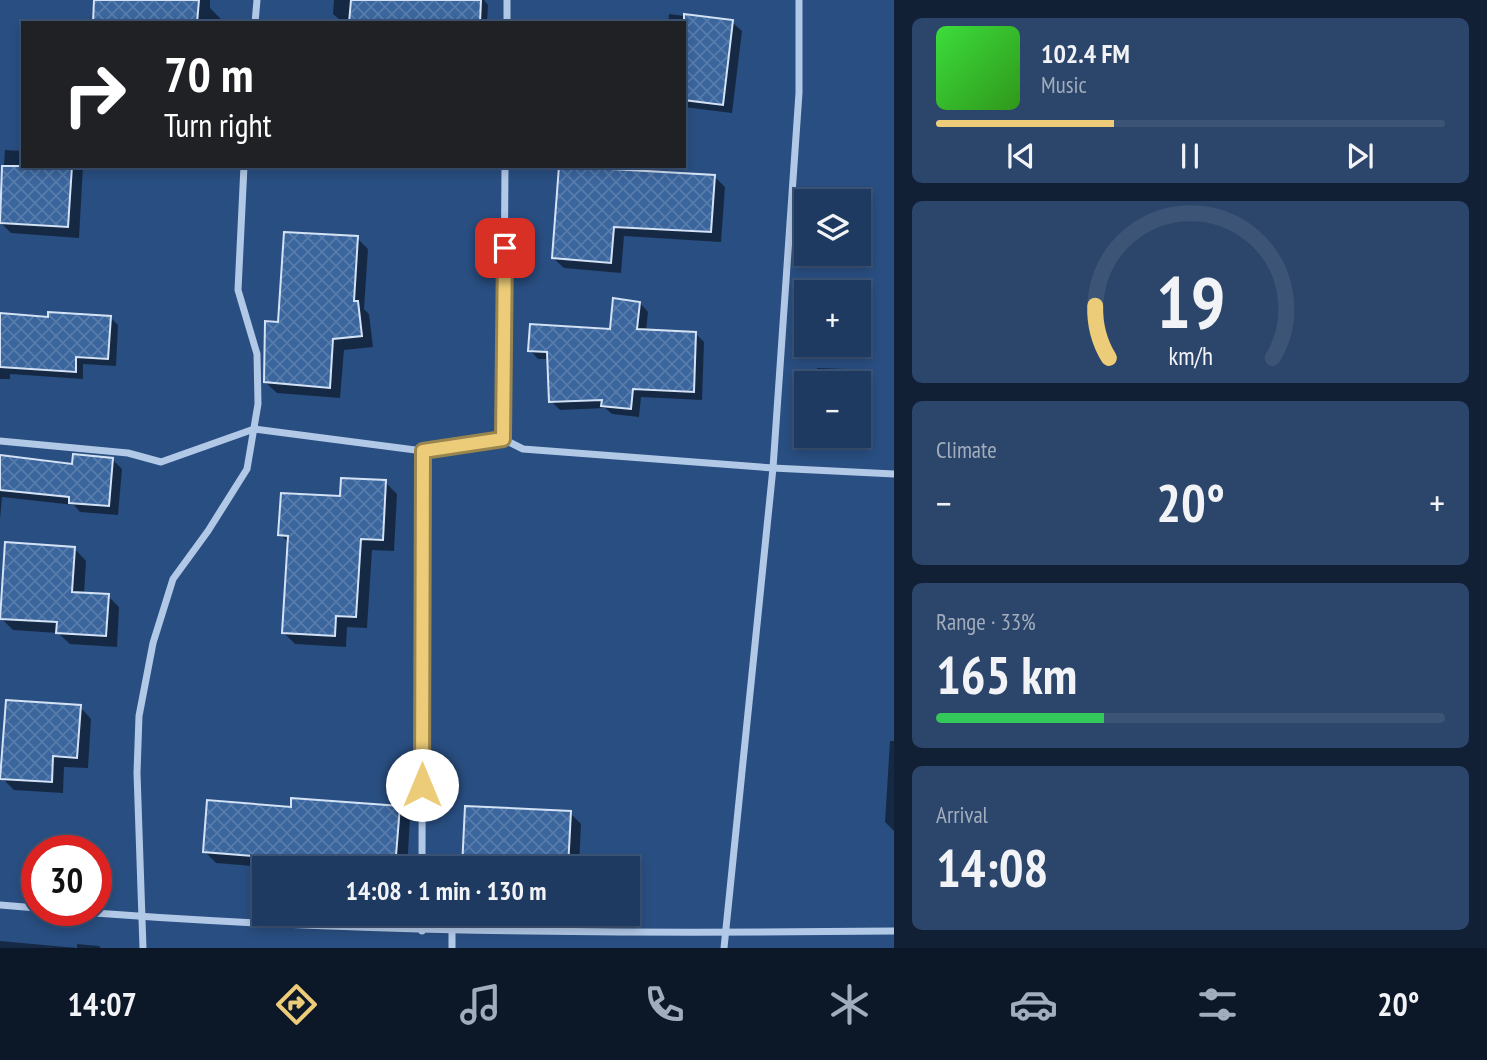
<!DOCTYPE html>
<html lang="en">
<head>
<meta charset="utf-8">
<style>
  :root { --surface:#1f3a61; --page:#2c456a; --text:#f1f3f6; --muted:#a1adbd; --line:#3c5476; --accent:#eccc78 }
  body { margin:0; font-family:"PT Sans Narrow",sans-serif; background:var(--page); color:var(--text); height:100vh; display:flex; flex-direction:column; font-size:26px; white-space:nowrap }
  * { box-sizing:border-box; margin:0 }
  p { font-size:23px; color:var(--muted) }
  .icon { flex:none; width:38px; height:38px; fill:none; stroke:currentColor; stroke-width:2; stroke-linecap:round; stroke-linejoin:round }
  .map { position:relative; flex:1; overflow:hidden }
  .details { display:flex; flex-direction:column; gap:18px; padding:18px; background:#112035; width:593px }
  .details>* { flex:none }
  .guide { position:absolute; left:21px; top:21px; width:665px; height:147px; border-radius:0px; box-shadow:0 4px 10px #0003,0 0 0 2px var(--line); background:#202124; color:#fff; overflow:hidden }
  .controls { position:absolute; left:794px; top:189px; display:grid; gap:14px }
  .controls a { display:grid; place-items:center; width:77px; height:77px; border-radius:0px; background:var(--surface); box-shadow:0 4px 10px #0003,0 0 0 2px var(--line); font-size:35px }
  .speed { position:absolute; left:21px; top:835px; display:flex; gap:14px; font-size:35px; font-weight:700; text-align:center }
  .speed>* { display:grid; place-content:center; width:91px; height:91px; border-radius:50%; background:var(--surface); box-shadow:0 4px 10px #0003,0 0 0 2px var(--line); line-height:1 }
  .speed .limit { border:10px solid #d22; background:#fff; color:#111 }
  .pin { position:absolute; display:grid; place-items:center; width:60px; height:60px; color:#fff; margin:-30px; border-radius:14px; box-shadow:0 4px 10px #0006 }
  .me { position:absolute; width:77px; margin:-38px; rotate:0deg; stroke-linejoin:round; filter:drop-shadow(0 0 5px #0008) }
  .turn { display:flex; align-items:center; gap:24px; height:147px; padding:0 28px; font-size:32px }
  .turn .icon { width:91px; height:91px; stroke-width:2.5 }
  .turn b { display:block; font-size:49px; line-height:60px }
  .big { font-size:52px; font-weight:800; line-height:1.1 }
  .details .widget { flex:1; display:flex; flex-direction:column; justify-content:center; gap:10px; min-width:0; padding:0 24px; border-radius:10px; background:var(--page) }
  .details .dial { align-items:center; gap:0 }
  .dial svg { height:182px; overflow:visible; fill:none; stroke:var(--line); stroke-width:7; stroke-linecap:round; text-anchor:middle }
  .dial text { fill:var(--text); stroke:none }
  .song { display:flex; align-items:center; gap:21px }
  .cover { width:84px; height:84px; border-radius:10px; background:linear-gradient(135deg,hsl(120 70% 55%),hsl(110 70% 35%)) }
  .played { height:7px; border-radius:4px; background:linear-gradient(90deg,var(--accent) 35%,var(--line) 35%) }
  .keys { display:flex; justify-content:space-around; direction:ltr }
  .heat { display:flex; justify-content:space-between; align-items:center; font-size:38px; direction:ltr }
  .charge { height:10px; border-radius:5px; background:linear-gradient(90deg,#34c759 33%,var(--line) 0) }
  .trip { position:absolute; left:252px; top:856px; width:388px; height:70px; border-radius:0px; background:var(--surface); box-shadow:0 4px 10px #0003,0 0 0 2px var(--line); font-weight:800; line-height:70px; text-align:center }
  .tabs { display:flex; height:112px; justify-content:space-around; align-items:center; background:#0c1727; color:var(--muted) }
  .tabs .icon { width:49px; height:49px }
  .tabs .current { color:var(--accent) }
  .tabs b { font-size:32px; color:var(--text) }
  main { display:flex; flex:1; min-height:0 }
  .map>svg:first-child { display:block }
  .shadow { fill:#0007 }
  .building { fill:url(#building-cross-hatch); stroke:#d4e2f5; stroke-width:2 }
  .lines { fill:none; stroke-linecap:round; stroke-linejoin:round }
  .minor { stroke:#b1c8e6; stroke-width:7 }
  .route-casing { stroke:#99854e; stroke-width:18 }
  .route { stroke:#eccc78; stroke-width:12 }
</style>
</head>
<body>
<main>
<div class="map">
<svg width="894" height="948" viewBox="0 0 894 948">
  <defs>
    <pattern id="building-cross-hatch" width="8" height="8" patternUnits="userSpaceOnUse" patternTransform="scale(1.75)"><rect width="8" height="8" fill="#3a659d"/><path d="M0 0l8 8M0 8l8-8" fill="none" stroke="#587cac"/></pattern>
  </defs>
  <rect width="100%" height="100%" fill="#294e81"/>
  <g class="shadow">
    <polygon points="96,0 210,0 210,8 221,19 220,23 95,23"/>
    <polygon points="334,0 484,0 488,5 487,23 351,23 341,21 333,14"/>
    <polygon points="669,14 732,22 742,31 732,113 684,107 684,23 668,23"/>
    <polygon points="5,150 23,151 23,166 83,166 79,238 11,233 0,222"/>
    <polygon points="561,167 715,177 725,187 721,242 624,236 621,273 564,268 553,258"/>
    <polygon points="357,238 368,249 364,309 369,314 373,347 344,350 340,398 277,393 265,382 280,323"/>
    <polygon points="640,303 648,312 646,331 696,334 704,342 702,400 641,397 639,417 612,414 605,408 560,410 551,401 549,359 538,359 530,350 611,331"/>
    <polygon points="0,315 49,319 110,317 118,325 116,366 83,364 83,379 10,374 10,379 0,379"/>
    <polygon points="817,368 845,369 853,377 852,383 816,383"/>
    <polygon points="112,459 122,469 118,515 80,512 74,505 2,497 0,519 0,466 74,466"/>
    <polygon points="385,482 397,494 394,551 372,550 367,628 347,627 346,647 295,644 283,632 289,543 280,534 341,497"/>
    <polygon points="75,549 86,561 84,594 108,596 119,607 117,647 70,644 58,633 13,630 1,618"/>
    <polygon points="80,707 91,719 88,768 64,767 63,793 14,790 2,778"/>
    <polygon points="890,741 894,741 894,831 885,822"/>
    <polygon points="399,808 410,819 407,868 276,868 216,863 205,852 293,809"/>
    <polygon points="570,813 581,824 579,868 464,868"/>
    <polygon points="0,941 77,948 77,944 99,946 101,948 0,948"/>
  </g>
  <g class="building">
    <polygon points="94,0 199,0 197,23 93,23"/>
    <polygon points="351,0 481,0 480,23 349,23"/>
    <polygon points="684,14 733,20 723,105 684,100"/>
    <polygon points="2,166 72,166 68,227 0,223"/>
    <polygon points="559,166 715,175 711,232 614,227 611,263 552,258"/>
    <polygon points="284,232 358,236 354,301 358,301 362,336 333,339 330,388 264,382 265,321 278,322"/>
    <polygon points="613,298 640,302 637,329 696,332 694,392 633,389 631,409 601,406 602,400 549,402 547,352 528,351 530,324 610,329"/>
    <polygon points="48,312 111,316 108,359 76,357 76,372 0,367 0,313 48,317"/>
    <polygon points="73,454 113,458 109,506 69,503 69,497 0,490 0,455 72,464"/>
    <polygon points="341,478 386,480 383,540 361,539 356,617 336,616 335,636 282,633 288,536 278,535 281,493 340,496"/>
    <polygon points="5,542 75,547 72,592 109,594 106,636 56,633 57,622 0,619"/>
    <polygon points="6,700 81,705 77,758 53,756 52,782 0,779"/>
    <polygon points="291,798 400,806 395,868 317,868 318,861 203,852 207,800 291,807"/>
    <polygon points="465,806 571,811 568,868 462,868"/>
  </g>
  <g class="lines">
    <g class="minor">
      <polyline points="255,23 257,0"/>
      <polyline points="507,23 507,0"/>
      <polyline points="503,439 505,166"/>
      <polyline points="0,441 128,453 161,462 254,429 423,451 503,439 523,449 773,468 894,474"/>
      <polyline points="422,868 423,451"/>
      <polyline points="0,905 37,908"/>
      <path d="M57,910C336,933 615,934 894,931"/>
      <polyline points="422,931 422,914"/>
      <polyline points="143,948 137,773 139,716 153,643 173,579 208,531 247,469 258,404 257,354 238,290 244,166"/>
      <polyline points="452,948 452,931"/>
      <polyline points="724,948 773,468 799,93 799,0"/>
    </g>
  </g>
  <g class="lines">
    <defs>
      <polyline id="route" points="422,785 423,451 503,439 505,248"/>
    </defs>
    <use href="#route" class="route-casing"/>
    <use href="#route" class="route"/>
  </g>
</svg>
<div class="controls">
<a><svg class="icon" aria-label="layers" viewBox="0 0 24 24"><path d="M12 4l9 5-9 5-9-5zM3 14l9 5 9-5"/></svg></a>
<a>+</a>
<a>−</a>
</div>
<div class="speed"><div class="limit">30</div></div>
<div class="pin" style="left:505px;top:248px;background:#d93025"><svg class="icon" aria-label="arrive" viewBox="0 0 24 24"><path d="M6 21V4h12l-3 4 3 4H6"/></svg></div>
<svg class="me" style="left:422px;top:785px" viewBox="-20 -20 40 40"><circle r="19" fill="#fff"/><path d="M0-13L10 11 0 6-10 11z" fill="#eccc78"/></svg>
<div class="trip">14:08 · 1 min · 130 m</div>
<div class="guide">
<div class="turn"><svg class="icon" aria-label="right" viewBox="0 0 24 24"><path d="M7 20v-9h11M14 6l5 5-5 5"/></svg><div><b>70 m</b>Turn right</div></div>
</div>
</div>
<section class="details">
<div class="widget">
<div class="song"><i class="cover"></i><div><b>102.4 FM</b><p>Music</p></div></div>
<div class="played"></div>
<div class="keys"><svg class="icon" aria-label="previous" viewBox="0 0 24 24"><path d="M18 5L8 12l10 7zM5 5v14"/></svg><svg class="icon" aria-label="pause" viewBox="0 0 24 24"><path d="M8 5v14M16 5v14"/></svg><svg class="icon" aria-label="next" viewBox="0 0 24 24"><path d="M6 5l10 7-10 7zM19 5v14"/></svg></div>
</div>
<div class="widget dial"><svg viewBox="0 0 100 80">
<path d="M14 69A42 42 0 1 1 86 69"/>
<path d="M14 69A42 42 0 0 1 8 46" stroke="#eccc78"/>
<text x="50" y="56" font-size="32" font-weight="700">19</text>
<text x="50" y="72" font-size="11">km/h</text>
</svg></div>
<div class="widget"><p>Climate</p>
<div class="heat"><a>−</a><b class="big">20°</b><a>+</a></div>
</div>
<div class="widget"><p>Range · 33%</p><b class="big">165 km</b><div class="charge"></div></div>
<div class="widget"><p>Arrival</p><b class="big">14:08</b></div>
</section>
</main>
<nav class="tabs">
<b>14:07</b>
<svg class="icon current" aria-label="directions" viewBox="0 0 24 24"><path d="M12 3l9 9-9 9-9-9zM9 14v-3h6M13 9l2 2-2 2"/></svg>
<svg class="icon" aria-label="music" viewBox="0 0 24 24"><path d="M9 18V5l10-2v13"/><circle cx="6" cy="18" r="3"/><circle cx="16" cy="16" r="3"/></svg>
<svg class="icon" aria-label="phone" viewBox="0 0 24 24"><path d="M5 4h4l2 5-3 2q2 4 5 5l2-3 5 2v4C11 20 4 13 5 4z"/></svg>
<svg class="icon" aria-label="climate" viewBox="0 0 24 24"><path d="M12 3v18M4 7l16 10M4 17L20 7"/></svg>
<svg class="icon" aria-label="car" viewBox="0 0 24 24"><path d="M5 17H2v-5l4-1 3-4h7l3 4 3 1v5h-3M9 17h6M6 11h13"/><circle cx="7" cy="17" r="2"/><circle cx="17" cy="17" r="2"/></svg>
<svg class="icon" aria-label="filters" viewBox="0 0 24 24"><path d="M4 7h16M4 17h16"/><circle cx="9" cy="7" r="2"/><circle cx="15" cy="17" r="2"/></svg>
<b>20°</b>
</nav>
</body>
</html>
